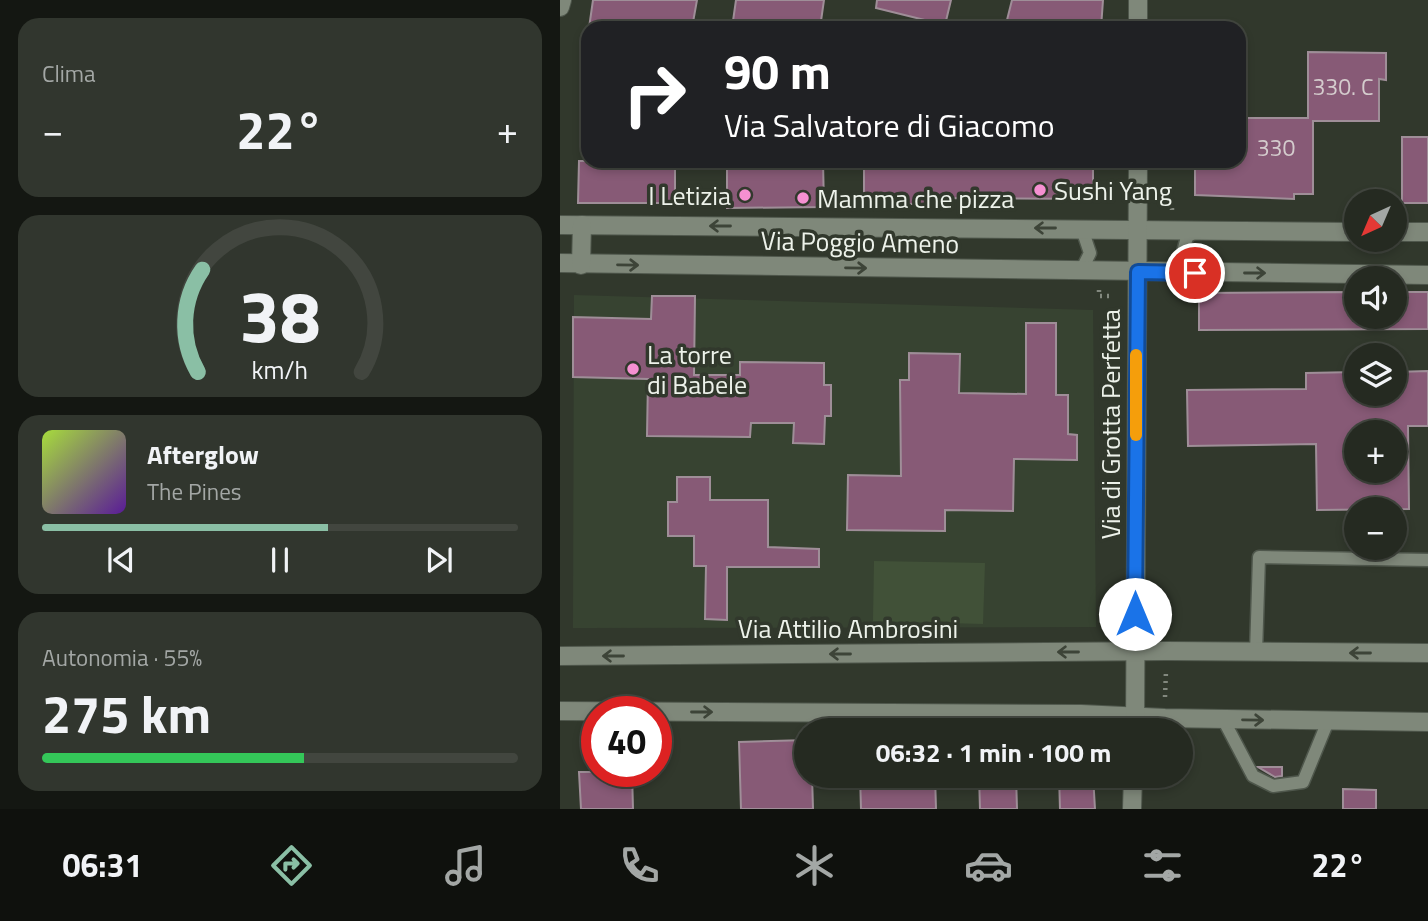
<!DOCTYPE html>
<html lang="it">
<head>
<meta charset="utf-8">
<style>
  :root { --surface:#252a21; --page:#31362e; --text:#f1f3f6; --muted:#a3a7a5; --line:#42463f; --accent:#8abfa5 }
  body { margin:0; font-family:"Titillium Web",sans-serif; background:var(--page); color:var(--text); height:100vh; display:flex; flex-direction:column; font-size:26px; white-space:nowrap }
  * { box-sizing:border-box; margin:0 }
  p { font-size:23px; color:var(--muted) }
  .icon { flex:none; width:38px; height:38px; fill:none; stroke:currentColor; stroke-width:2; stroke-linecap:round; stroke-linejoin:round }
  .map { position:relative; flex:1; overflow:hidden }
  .sheet { display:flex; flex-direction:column; gap:18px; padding:18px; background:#141712; width:560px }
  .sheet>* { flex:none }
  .top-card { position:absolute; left:21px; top:21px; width:665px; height:147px; border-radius:21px; box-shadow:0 4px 10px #0003,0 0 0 2px var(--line); background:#202124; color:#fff; overflow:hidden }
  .needle { width:46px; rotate:224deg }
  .fabs { position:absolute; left:784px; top:189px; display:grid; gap:14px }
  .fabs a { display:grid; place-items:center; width:63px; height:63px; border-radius:50%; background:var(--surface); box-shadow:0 4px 10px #0003,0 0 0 2px var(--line); font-size:35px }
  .speed { position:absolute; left:21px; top:696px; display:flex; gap:14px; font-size:35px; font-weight:700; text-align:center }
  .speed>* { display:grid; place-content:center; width:91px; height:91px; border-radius:50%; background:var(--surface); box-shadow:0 4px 10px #0003,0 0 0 2px var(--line); line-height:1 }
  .speed .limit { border:10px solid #d22; background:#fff; color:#111 }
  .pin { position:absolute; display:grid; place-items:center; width:60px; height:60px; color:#fff; margin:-30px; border:4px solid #fff; border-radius:50%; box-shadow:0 2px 7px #0007 }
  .me { position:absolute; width:77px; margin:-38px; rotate:0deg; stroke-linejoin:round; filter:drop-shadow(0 0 5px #0008) }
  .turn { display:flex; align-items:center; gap:24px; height:147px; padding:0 28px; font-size:32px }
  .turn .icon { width:91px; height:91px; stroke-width:2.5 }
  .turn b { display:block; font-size:49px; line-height:60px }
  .big { font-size:52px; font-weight:700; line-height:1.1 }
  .sheet .card { flex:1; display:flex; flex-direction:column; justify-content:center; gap:10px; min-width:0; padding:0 24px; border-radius:21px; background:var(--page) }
  .sheet .dial { align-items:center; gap:0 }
  .dial svg { height:182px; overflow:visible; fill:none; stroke:var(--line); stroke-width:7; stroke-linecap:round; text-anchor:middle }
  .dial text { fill:var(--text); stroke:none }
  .song { display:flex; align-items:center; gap:21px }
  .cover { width:84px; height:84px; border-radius:10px; background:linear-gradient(135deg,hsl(80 70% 55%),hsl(270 70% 35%)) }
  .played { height:7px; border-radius:4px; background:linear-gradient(90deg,var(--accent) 60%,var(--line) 60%) }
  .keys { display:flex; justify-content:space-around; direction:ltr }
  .heat { display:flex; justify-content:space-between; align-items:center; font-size:38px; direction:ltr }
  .charge { height:10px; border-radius:5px; background:linear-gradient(90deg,#34c759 55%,var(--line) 0) }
  .trip { position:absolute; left:234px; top:718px; width:399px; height:70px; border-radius:35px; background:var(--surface); box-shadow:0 4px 10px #0003,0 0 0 2px var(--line); font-weight:700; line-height:70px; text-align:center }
  .tabs { display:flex; height:112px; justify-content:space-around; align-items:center; background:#0f110d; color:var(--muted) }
  .tabs .icon { width:49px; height:49px }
  .tabs .current { color:var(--accent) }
  .tabs b { font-size:32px; color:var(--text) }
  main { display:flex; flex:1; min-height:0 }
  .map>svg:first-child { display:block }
  .built { fill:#374331 }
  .green { fill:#415138 }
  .building { fill:#875a76; stroke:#9f8e98; stroke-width:2; fill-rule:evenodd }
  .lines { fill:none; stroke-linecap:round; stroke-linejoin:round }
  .service-casing { stroke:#4f574c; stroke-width:15 }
  .minor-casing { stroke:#4f574c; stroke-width:20 }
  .tertiary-casing { stroke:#4f574c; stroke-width:20 }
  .path { stroke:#82887e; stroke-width:4.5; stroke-dasharray:2 5; stroke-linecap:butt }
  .service { stroke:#7f887a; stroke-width:12 }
  .minor { stroke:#7f887a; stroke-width:18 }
  .tertiary { stroke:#7f887a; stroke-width:18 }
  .oneway { stroke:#3d4438 }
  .route-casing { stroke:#114b97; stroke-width:18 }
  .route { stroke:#1a73e8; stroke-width:12 }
  .slow { stroke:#f59e0b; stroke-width:12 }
  .poi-dot { fill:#f590d1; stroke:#31382c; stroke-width:2.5 }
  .labels { text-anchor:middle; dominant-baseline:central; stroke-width:7; stroke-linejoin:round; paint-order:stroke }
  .number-label { font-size:23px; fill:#d4cccd }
  .poi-label { font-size:26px; fill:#edf2ea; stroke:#31382c; text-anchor:start }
  .street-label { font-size:26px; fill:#edf2ea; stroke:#31382c }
</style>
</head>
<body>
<main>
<section class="sheet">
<div class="card"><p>Clima</p>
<div class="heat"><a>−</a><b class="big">22°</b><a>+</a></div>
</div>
<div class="card dial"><svg viewBox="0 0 100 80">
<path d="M14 69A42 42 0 1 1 86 69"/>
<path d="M14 69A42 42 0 0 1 16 24" stroke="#8abfa5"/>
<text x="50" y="56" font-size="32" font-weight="700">38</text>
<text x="50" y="72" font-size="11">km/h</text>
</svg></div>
<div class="card">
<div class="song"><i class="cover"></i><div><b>Afterglow</b><p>The Pines</p></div></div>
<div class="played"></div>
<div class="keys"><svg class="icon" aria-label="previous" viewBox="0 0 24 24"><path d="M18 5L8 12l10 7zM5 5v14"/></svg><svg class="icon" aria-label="pause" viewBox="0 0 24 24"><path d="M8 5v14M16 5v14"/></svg><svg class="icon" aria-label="next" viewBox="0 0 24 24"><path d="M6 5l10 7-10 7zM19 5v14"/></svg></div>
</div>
<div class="card"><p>Autonomia · 55%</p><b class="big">275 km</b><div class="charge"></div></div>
</section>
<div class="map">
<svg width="868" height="809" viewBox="0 0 868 809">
  <rect width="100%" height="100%" fill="#31382c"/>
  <polygon class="built" points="14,295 533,310 536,627 13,628"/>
  <polygon class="green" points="314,561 425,563 423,624 313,621"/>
  <g class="building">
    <polygon points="33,0 137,0 132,28 29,28"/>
    <polygon points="176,0 264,0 260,28 172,28"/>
    <polygon points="317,0 391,0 385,25 316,8"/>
    <polygon points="452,0 543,0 541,28 445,28"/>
    <polygon points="748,52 826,53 826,80 819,79 819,121 753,121 753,194 734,194 734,199 635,195 635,161 679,161 679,118 748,118"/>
    <rect x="842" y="137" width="26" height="66"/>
    <polygon points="19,161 115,161 115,203 18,203"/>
    <polygon points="167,161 263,161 264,207 167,208"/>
    <polygon points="304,161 533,161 533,199 383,198 383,204 304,204"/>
    <polygon points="796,292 796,317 835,317 835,292 868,292 868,329 639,330 639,293"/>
    <polygon points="92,296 135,296 134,375 180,375 180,362 264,363 264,385 271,385 271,416 265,416 264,444 233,443 234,423 191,423 190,437 87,436 88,379 13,377 13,317 91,319"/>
    <polygon points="466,323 496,323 496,395 508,395 508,434 517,435 517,460 454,459 453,511 385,510 385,531 287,530 288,475 341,476 340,380 349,380 349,353 400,354 399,393 466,394"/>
    <path d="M868,371V426H848L849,509L757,510L756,444L628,446L627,390L746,389V373L796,372V394H835V372ZM796,432H835V471H796Z"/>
    <polygon points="117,477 150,477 150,500 208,500 208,547 259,549 259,567 167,567 167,620 145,619 146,566 134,566 134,536 108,536 108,502 117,502"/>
    <polygon points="247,740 247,775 252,775 253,809 181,809 179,742"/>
    <polygon points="698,767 722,767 722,776 715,777"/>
    <polygon points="19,772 72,772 73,809 21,809"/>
    <polygon points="300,775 375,775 376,809 301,809"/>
    <polygon points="419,775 456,775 457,809 420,809"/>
    <polygon points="499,775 533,775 535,809 500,809"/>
    <polygon points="783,789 816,790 816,809 783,809"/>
  </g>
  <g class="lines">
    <defs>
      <g id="service">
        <polyline points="633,233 627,237 623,252 635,273"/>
        <polyline points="521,271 530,253 522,229"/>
        <polyline points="696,653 699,557 868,560"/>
        <polyline points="663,719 693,776 713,786 743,782 768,721"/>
      </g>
      <g id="minor">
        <polyline points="0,7 2,0"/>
        <polyline points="0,225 796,232"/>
        <polyline points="835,232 868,232"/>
        <polyline points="0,263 868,275"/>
        <polyline points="21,265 22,225"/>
      </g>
      <g id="tertiary">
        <polyline points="578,0 578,28"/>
        <polyline points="0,656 606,651 868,653"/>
        <polyline points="0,711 521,714 605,718 868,722"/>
        <polyline points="575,730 578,161"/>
        <polyline points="572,809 573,775"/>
      </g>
    </defs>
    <use href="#service" class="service-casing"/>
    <use href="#minor" class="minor-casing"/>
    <use href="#tertiary" class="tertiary-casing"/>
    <g class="path">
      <polyline points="603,203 612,203 612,211"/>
      <polyline points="539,290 539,296 553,296"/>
      <polyline points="605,697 606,671"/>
    </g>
    <use href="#service" class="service"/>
    <use href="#minor" class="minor"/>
    <use href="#tertiary" class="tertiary"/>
  </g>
  <defs><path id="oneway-shaft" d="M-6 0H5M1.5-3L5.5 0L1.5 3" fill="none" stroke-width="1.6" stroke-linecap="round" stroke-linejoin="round" transform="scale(1.75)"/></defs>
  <g class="oneway">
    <use href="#oneway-shaft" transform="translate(160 226) rotate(-180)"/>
    <use href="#oneway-shaft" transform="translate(485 228) rotate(-180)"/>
    <use href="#oneway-shaft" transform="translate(68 265) rotate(1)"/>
    <use href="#oneway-shaft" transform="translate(296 268) rotate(1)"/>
    <use href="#oneway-shaft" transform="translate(695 273)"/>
    <use href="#oneway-shaft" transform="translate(508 652) rotate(180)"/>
    <use href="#oneway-shaft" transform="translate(800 653) rotate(-180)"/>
    <use href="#oneway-shaft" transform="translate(280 654) rotate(180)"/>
    <use href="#oneway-shaft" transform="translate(53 656) rotate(180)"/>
    <use href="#oneway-shaft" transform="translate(142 712)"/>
    <use href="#oneway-shaft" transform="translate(693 720) rotate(1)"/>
  </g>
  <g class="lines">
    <defs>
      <polyline id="route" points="575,614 578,272 635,273"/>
    </defs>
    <use href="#route" class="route-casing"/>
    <use href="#route" class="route"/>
    <polyline class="slow" points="576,435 576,355"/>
  </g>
  <g class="poi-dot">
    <circle cx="480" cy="190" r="7"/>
    <circle cx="185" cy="195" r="7"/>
    <circle cx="243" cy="198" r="7"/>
    <circle cx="73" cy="369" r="7"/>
  </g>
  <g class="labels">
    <g class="number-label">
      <text x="783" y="86">330. C</text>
      <text x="716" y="147">330</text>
    </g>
    <g class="poi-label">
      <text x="494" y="190">Sushi Yang</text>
      <text x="171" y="195" text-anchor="end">I Letizia</text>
      <text x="257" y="198">Mamma che pizza</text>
      <text x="87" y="354">La torre<tspan x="87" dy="30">di Babele</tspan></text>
    </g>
    <g class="street-label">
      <text transform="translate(300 242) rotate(1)">Via Poggio Ameno</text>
      <text transform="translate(550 424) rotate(-90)">Via di Grotta Perfetta</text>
      <text x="288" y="628">Via Attilio Ambrosini</text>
    </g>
  </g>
</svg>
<div class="fabs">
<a><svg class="needle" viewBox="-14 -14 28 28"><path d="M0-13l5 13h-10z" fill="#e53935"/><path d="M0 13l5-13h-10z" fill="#a3a7a5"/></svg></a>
<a><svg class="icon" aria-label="sound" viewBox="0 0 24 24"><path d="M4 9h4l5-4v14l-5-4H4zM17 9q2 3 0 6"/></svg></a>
<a><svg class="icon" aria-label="layers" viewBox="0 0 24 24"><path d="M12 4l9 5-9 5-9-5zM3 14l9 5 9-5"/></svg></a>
<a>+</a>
<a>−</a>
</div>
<div class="speed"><div class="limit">40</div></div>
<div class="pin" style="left:635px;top:273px;background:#d93025"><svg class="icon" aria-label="arrive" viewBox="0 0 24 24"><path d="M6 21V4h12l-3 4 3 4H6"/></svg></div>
<svg class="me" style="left:575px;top:614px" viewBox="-20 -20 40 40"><circle r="19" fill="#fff"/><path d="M0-13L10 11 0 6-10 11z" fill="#1a73e8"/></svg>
<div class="trip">06:32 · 1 min · 100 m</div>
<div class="top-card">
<div class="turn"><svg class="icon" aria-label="right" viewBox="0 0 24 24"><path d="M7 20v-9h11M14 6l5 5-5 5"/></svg><div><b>90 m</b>Via Salvatore di Giacomo</div></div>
</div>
</div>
</main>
<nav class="tabs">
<b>06:31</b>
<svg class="icon current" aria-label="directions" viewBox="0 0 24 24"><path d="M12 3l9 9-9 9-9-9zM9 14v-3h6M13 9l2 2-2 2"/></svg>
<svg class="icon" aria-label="music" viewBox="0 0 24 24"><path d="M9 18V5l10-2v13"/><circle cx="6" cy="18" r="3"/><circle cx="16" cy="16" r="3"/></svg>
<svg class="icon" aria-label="phone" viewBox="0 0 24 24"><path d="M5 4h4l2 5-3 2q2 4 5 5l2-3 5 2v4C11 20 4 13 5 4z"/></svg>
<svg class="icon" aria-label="climate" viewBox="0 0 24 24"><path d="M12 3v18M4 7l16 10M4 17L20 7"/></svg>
<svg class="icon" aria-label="car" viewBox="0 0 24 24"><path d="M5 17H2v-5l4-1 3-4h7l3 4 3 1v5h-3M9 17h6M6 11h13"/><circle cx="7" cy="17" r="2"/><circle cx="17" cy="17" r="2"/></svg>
<svg class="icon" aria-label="filters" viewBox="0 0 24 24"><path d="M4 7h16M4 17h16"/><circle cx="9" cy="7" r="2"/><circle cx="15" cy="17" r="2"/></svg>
<b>22°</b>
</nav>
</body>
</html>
